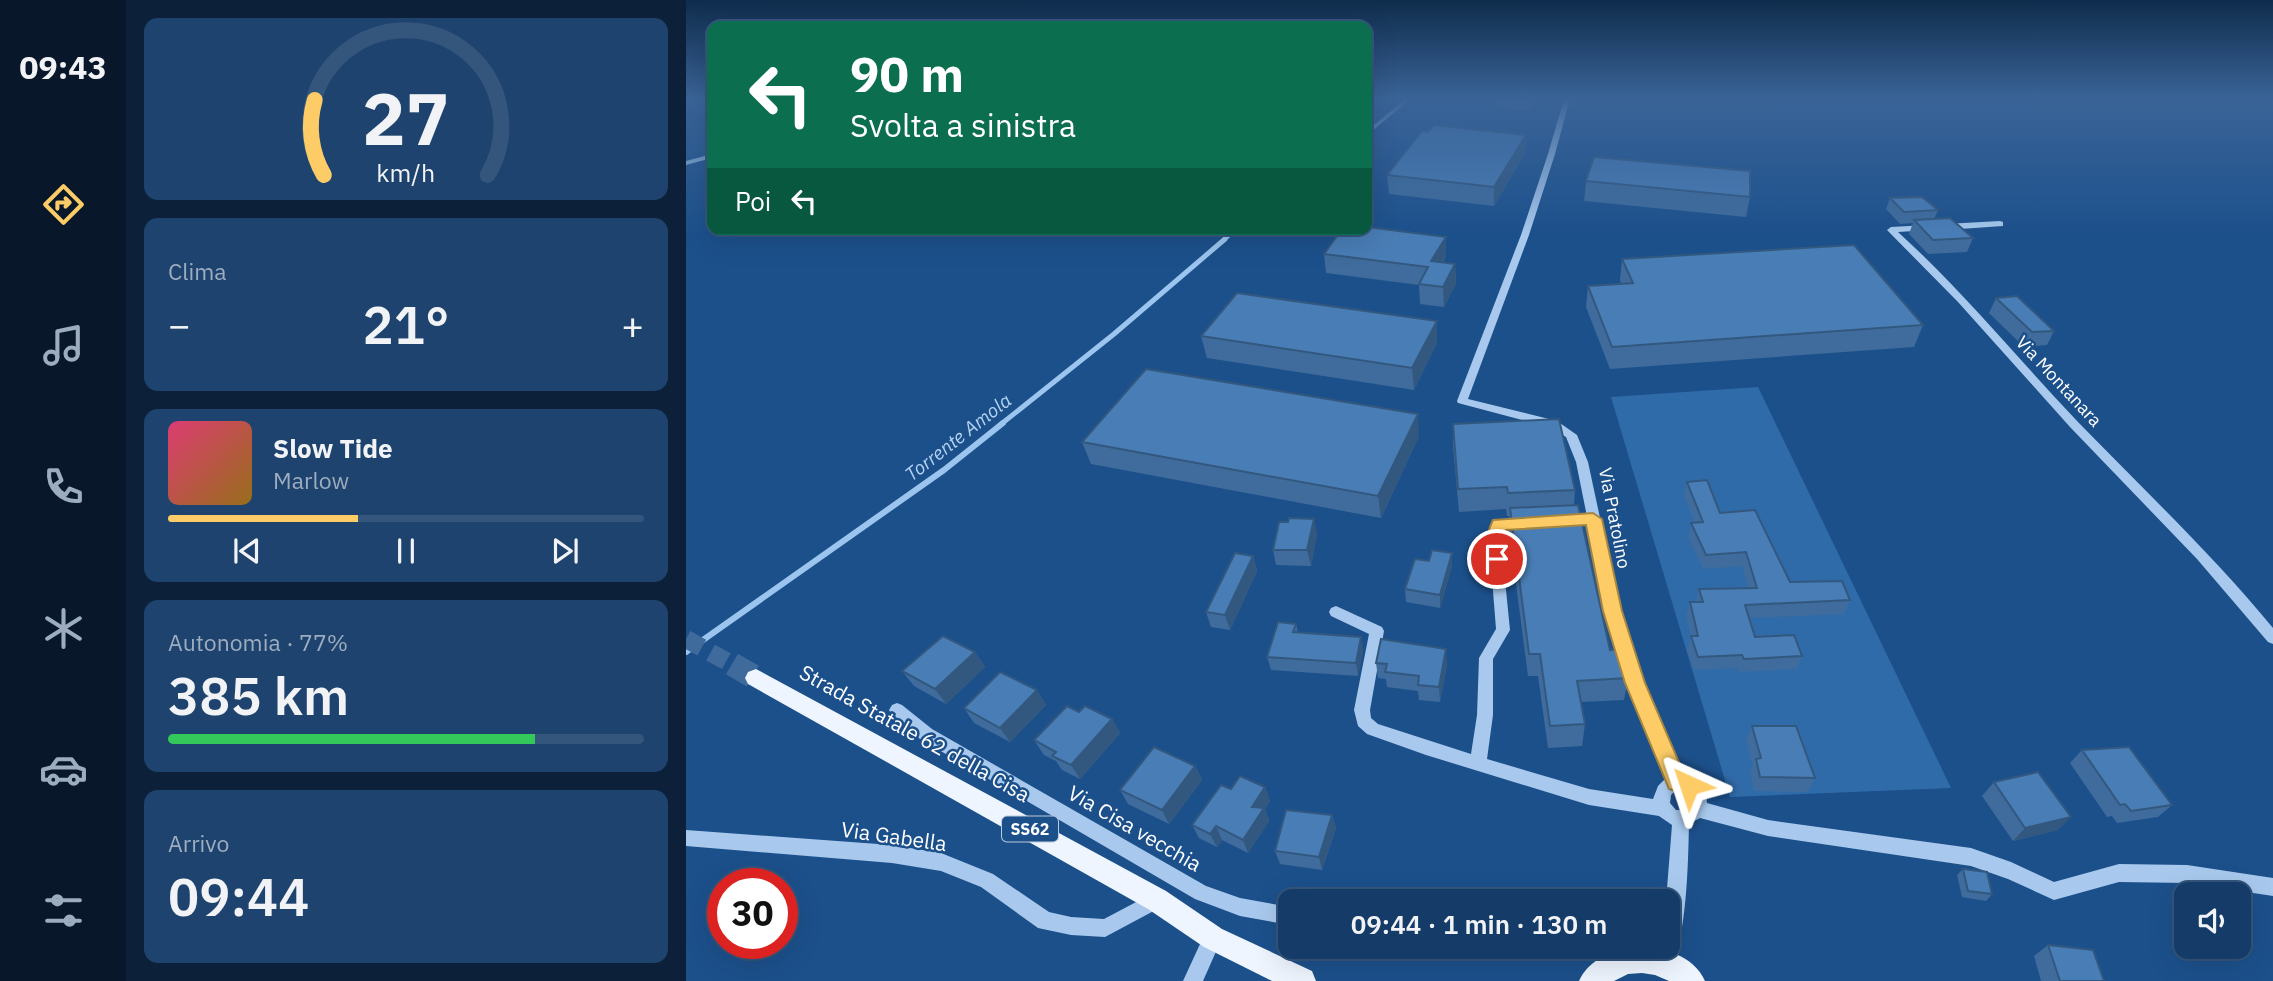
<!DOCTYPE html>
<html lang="it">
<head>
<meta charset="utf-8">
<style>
  :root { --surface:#153c68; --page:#1e436e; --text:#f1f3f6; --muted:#9dadc0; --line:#34567c; --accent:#fdcc66 }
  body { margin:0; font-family:"IBM Plex Sans",sans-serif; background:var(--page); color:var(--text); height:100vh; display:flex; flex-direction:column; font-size:26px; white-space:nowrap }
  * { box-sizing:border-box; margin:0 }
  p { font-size:23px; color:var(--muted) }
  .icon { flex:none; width:38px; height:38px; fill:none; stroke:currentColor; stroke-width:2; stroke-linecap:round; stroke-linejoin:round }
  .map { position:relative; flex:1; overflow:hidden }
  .panel { display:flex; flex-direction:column; gap:18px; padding:18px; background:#0c2139; width:560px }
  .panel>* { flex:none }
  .banner { position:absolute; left:21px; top:21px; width:665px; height:214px; border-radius:14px; box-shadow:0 7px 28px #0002,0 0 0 2px var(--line); background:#0b6e4f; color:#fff; overflow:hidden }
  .controls { position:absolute; left:1488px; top:882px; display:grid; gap:14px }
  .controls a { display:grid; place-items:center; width:77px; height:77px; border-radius:14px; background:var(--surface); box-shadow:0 7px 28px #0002,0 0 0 2px var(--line); font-size:35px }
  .speed { position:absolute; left:21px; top:868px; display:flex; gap:14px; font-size:35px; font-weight:700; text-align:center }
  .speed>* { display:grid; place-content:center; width:91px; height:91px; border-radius:50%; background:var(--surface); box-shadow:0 7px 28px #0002,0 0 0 2px var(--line); line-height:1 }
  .speed .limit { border:10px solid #d22; background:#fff; color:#111 }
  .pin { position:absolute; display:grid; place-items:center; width:60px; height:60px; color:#fff; margin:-30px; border:4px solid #fff; border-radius:50%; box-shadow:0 2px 7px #0007 }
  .me { position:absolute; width:77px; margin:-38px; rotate:318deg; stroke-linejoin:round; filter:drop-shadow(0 0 5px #0008) }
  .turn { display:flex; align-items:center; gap:24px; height:147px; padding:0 28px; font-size:32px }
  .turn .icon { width:91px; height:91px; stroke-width:2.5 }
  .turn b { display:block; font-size:49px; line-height:60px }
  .then { display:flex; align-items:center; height:66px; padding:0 28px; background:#0003; gap:14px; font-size:26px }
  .big { font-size:52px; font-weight:600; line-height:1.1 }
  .panel .tile { flex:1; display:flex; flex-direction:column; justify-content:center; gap:10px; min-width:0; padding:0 24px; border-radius:14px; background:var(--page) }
  .panel .dial { align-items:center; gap:0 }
  .dial svg { height:182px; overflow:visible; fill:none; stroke:var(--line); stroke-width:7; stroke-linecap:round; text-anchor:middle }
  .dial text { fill:var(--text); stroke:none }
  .song { display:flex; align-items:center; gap:21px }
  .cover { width:84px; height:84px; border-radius:10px; background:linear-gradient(135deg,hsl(340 70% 55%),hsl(40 70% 35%)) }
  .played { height:7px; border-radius:4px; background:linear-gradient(90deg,var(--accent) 40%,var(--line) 40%) }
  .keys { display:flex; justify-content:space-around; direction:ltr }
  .heat { display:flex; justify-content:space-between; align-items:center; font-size:38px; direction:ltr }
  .charge { height:10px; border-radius:5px; background:linear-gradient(90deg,#34c759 77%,var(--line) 0) }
  .trip { position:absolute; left:592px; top:889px; width:402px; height:70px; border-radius:14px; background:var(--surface); box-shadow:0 7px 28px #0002,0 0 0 2px var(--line); font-weight:600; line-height:70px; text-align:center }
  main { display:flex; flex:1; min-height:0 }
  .menu { display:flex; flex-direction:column; width:126px; justify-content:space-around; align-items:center; background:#08182a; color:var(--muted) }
  .menu .icon { width:49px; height:49px }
  .menu .selected { color:var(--accent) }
  .menu b { font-size:32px; color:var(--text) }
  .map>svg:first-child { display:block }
  .green { fill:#306ba9 }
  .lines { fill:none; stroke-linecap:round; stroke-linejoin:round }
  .stream-far2 { stroke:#9bc5ee; stroke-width:3.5 }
  .stream-far1 { stroke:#9bc5ee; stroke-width:5 }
  .stream { stroke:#9bc5ee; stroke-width:6 }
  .major-tunnel-far1 { stroke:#3e6a9c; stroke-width:18; stroke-dasharray:18 10; stroke-linecap:butt }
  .major-tunnel { stroke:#3e6a9c; stroke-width:24; stroke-dasharray:24 12; stroke-linecap:butt }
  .minor { fill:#a8c9ed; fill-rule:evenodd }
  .major { fill:#eef5ff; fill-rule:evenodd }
  .wall { fill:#3f6c9c }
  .shaded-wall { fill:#33587f }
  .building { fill:#497db5; stroke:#33587f; stroke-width:2 }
  .route { fill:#fdcc66; stroke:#a48542; stroke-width:2 }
  .labels { text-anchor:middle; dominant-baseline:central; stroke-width:5; stroke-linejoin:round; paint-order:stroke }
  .shield { fill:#1c508b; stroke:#bbcadc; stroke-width:2 }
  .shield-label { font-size:16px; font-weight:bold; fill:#fff }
  .street-label { font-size:18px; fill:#fff; stroke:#1c508b }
  .water-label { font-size:19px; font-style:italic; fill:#b4d3f4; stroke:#1c508b }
  .near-street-label { font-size:21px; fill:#fff; stroke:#1c508b }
</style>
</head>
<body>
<main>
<nav class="menu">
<b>09:43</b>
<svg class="icon selected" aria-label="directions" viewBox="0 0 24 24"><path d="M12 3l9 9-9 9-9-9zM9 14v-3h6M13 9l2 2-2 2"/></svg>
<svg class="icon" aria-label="music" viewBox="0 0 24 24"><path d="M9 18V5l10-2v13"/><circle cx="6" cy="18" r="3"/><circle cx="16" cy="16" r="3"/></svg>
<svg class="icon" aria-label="phone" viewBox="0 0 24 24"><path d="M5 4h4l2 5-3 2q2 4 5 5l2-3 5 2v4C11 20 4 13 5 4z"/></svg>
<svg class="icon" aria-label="climate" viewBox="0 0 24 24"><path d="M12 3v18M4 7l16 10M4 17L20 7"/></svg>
<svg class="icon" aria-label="car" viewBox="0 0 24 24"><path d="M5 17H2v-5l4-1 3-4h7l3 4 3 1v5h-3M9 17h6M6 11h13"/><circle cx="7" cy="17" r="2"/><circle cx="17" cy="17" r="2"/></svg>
<svg class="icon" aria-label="filters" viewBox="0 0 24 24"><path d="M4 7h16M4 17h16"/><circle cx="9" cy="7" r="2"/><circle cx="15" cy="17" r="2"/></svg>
</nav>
<section class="panel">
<div class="tile dial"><svg viewBox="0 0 100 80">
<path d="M14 69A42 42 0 1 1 86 69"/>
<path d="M14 69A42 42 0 0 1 10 36" stroke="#fdcc66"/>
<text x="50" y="56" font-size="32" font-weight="700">27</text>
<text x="50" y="72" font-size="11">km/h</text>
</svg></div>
<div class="tile"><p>Clima</p>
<div class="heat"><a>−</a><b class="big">21°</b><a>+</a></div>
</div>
<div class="tile">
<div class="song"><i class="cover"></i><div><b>Slow Tide</b><p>Marlow</p></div></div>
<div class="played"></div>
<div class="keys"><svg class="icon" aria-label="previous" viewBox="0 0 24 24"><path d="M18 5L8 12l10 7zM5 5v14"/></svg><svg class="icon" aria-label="pause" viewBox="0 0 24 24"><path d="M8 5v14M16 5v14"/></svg><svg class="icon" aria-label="next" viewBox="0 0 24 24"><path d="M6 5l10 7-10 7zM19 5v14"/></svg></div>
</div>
<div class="tile"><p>Autonomia · 77%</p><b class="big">385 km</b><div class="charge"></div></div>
<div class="tile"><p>Arrivo</p><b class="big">09:44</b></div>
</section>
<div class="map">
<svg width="1587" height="981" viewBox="0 0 1587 981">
  <rect width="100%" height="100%" fill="#1c508b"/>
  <polygon class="green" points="1072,387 1265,788 1044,797 925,397"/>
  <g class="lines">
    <g class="stream-far2">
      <polyline points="681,133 722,99"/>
      <polyline points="537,241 551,229"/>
    </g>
    <polyline class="stream-far1" points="314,425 428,334 539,239"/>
    <polyline class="stream" points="0,652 258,470 317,423"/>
    <polyline class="major-tunnel-far1" points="0,639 49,666"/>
    <polyline class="major-tunnel" points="46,664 70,678"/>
    <g class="minor">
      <path d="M878,99H884L869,154L843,235L782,399L871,421L891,435L902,462L934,611L957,683L995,774C1011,777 1020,786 1021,803L1082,820L1285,848L1325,862L1368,882L1433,864L1501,865L1587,878V896L1501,883L1433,882L1368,900L1322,879L1285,866L1082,836L1014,818L1003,824C1002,867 1001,930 985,970L978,973L971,970L968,963L972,947H982L980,901L986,825L973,816L903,805L740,755L681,734L672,726L668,710L683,634L645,616L643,612L645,608L650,606L696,627L698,631L684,710L685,718L692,724L785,754L791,715L793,658L810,629L803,540L808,521L839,517L843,519L845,522L843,525L818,528L815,540L824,630L807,659V715L801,759L903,789L967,799L972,786L980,778L941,683L920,611L890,462L880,437L863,427L772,403L771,401L835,235L862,154ZM990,790H998L1003,795V804L998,810H990L984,803L985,795Z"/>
      <polygon points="26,154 26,158 0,165 0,161"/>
      <polygon points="1314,221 1317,222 1317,226 1259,230 1255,227 1259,224"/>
      <path d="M1241,225L1245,228L1244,230L1212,232C1277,291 1332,359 1392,422C1458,490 1527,555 1587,628V644L1582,642L1511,559L1384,427L1272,302L1201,230L1205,227Z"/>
      <polygon points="211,703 216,705 246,729 520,886 554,898 604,907 604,925 554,916 509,899 234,739 206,715 203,710 206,705"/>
      <polygon points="0,830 206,845 255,853 307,874 363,912 385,917 418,919 471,891 477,894 480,900 477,906 419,937 385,935 352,928 295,887 255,871 206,863 0,846"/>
      <polygon points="527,929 534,931 536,938 517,981 497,981 520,931"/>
      <polygon points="843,947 885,947 883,954 870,959 845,954"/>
    </g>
    <g class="major">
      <polygon points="70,669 480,891 536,929 626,971 630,981 586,981 518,947 462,909 62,684 59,678 62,672"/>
      <path d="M942,947C970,945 1007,953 1019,981H983L969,975L956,973L942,974L928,981H893C902,961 922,953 942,947Z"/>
    </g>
  </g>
  <g class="wall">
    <polygon points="811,99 851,99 845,111 811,108"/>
    <polygon points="840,135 839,153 808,206 703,194 701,175"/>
    <polygon points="900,181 1064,197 1060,217 898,201"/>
    <polygon points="1204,198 1252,210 1248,219 1287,238 1281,252 1242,254 1223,234 1227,223 1214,224 1200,209"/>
    <polygon points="760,237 760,256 757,263 769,264 770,284 758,307 734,304 733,285 640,273 638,254"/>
    <polygon points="936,259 1237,325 1228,347 924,369 900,307 902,286 935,284 934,280"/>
    <polygon points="1310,298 1368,331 1361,345 1338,347 1303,313"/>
    <polygon points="751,321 751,343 728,390 521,358 515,336"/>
    <polygon points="767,424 889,490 888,505 924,650 942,678 938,700 895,702 899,724 896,746 862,748 852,676 842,676 823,530 823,516 821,516 820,509 773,512 767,447"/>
    <polygon points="733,436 695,518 405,464 396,442"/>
    <polygon points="1001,482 1034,513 1104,582 1164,600 1158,614 1063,618 1069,637 1116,656 1111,669 1053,672 1051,668 1008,670 1001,650 1005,637 1000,616 1004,602 1010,602 1013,589 1062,588 1056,566 1017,569 1002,537 1005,523 1009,523 998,496"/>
    <polygon points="631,534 625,566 590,565 587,550"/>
    <polygon points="766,553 766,566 754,608 720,602 719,589 743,561"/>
    <polygon points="567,556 571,571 544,630 525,627 520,612"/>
    <polygon points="610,624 612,633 677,651 672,676 585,670 581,657"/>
    <polygon points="289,652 299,667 260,704 228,686 216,671"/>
    <polygon points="690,663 761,664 754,702 733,700 732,691 701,687 700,679 692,678"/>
    <polygon points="351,690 360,705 324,742 288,723 278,708"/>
    <polygon points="393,712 426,719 434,733 394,779 376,770 370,761 358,755 348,740"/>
    <polygon points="1066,726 1129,778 1122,792 1068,791 1064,773 1067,766 1060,741"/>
    <polygon points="1396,750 1486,805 1472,817 1431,823 1426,816 1421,817 1384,763"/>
    <polygon points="509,766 516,780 483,824 442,804 434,790"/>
    <polygon points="1308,782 1372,830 1327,841 1296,796"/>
    <polygon points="579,787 584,801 579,809 583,821 562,853 536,840 531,847 513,838 506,825 545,789"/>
    <polygon points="646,815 650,828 636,870 594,864 589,851"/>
    <polygon points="1277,869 1306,894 1300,901 1276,897 1271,875"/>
    <polygon points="1362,945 1418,981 1355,981 1348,956"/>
  </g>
  <g class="shaded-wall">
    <polygon points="846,99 851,99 845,111"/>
    <polygon points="840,135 839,153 808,206 808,187"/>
    <polygon points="760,237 760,256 746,281 745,261"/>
    <polygon points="769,264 770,284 758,307 757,287"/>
    <polygon points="751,321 751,343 728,390 726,368"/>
    <polygon points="732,414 733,436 695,518 692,496"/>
    <polygon points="628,519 631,534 625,566 621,550"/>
    <polygon points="766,553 766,566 754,608 754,595"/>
    <polygon points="567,556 571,571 544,630 539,615"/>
    <polygon points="675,637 677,651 672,676 670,663"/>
    <polygon points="760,649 761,664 754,702 753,687"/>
    <polygon points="289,652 299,667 260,704 249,689"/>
    <polygon points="351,690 360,705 324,742 314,728"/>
    <polygon points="426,719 434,733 394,779 385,765"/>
    <polygon points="509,766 516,780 483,824 476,810"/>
    <polygon points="579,787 584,801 579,809 583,821 562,853 557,840 566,807"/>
    <polygon points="646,815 650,828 636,870 633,857"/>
    <polygon points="1385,817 1372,830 1327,841 1339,828"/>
    <polygon points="530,826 536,840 531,847 524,834"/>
  </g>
  <g class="building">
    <polygon points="748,125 840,135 808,187 701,175 736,131 742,132"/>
    <polygon points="908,157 1064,171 1064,197 900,181"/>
    <polygon points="1236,197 1252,210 1218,212 1204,198"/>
    <polygon points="1264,218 1287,238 1247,240 1228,220"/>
    <polygon points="681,227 760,237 745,261 769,264 757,287 733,284 742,267 638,254 656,229 681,229"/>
    <polygon points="1168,245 1237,325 926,347 902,286 947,283 936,259"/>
    <polygon points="551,293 751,321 726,368 515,336"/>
    <polygon points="1331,296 1368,331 1346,332 1310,298"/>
    <polygon points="460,369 732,414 692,496 396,442"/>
    <polygon points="873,419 889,490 822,493 821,487 772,489 767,424"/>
    <polygon points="1021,480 1034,513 1069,510 1104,582 1156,581 1164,600 1059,605 1069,637 1108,635 1116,656 1058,659 1056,655 1012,657 1005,636 1012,636 1004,602 1017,602 1013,589 1071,588 1060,552 1020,555 1005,523 1017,522 1001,482"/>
    <polygon points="892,505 924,650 936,648 942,678 891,681 899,724 864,726 854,654 843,654 824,508"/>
    <polygon points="603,518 628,519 621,550 587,550 593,522 602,522"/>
    <polygon points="746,550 766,553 754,595 719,589 729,559 743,561"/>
    <polygon points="549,553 567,556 539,615 520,612"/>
    <polygon points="592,622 610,624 607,632 675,637 670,663 581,657"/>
    <polygon points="257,636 289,652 249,689 216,671"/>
    <polygon points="695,639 760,649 753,687 732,685 733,676 699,672 701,664 690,663"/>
    <polygon points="314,672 351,690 314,728 278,708"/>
    <polygon points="381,706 393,712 399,706 426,719 385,765 366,756 370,752 348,740"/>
    <polygon points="1066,726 1110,726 1129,778 1074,777 1070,759 1075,758"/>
    <polygon points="468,747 509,766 476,810 434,790"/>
    <polygon points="1443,747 1486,805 1445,811 1439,804 1434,805 1396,750"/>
    <polygon points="1352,772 1385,817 1339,828 1308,782"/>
    <polygon points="554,776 579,787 566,807 578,808 557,840 530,826 524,834 506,825 535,785 545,789"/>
    <polygon points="600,810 646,815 633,857 589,851"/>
    <polygon points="1277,869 1301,872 1306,894 1282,891"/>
    <polygon points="1362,945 1407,950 1418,981 1374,981"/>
  </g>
  <linearGradient id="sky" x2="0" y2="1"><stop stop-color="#0f2c4c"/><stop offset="0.42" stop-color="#3a6498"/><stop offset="1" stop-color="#3a6498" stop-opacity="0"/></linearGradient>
  <rect width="1587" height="236" fill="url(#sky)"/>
  <path class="route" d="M907,513L916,519L936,611L959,683L998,774L1011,778L1014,785L1011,793L1003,795L983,789L939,683L917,611L900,525L820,530C817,541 823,555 818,564H805C799,550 800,534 807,520Z"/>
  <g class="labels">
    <rect class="shield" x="316" y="816.5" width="56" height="25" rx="5"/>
    <g class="shield-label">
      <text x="344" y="829">SS62</text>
    </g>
    <g class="street-label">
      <text transform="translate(1373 381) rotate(47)">Via Montanara</text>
      <text transform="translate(929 518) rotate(79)">Via Pratolino</text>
    </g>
    <g class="water-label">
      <text transform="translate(272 437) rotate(-38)">Torrente Amola</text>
    </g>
    <g class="near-street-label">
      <text transform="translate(229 733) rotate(29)">Strada Statale 62 della Cisa</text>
      <text transform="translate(449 828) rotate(30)">Via Cisa vecchia</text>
      <text transform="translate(208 836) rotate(8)">Via Gabella</text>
    </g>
  </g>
</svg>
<div class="controls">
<a><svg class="icon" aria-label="sound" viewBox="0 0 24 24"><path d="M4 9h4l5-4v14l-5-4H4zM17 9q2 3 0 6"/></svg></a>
</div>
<div class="speed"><div class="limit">30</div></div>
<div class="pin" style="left:811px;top:559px;background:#d93025"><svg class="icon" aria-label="arrive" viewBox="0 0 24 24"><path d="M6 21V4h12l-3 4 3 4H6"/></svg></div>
<svg class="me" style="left:1003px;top:785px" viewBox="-20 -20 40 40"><path d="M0-17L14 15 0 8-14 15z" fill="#fdcc66" stroke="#fff" stroke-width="4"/></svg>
<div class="trip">09:44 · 1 min · 130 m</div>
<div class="banner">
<div class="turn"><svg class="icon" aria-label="left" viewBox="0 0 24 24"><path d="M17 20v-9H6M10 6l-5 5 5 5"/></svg><div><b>90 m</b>Svolta a sinistra</div></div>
<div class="then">Poi<svg class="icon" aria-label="left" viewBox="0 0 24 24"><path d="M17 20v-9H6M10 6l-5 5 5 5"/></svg></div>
</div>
</div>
</main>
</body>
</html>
